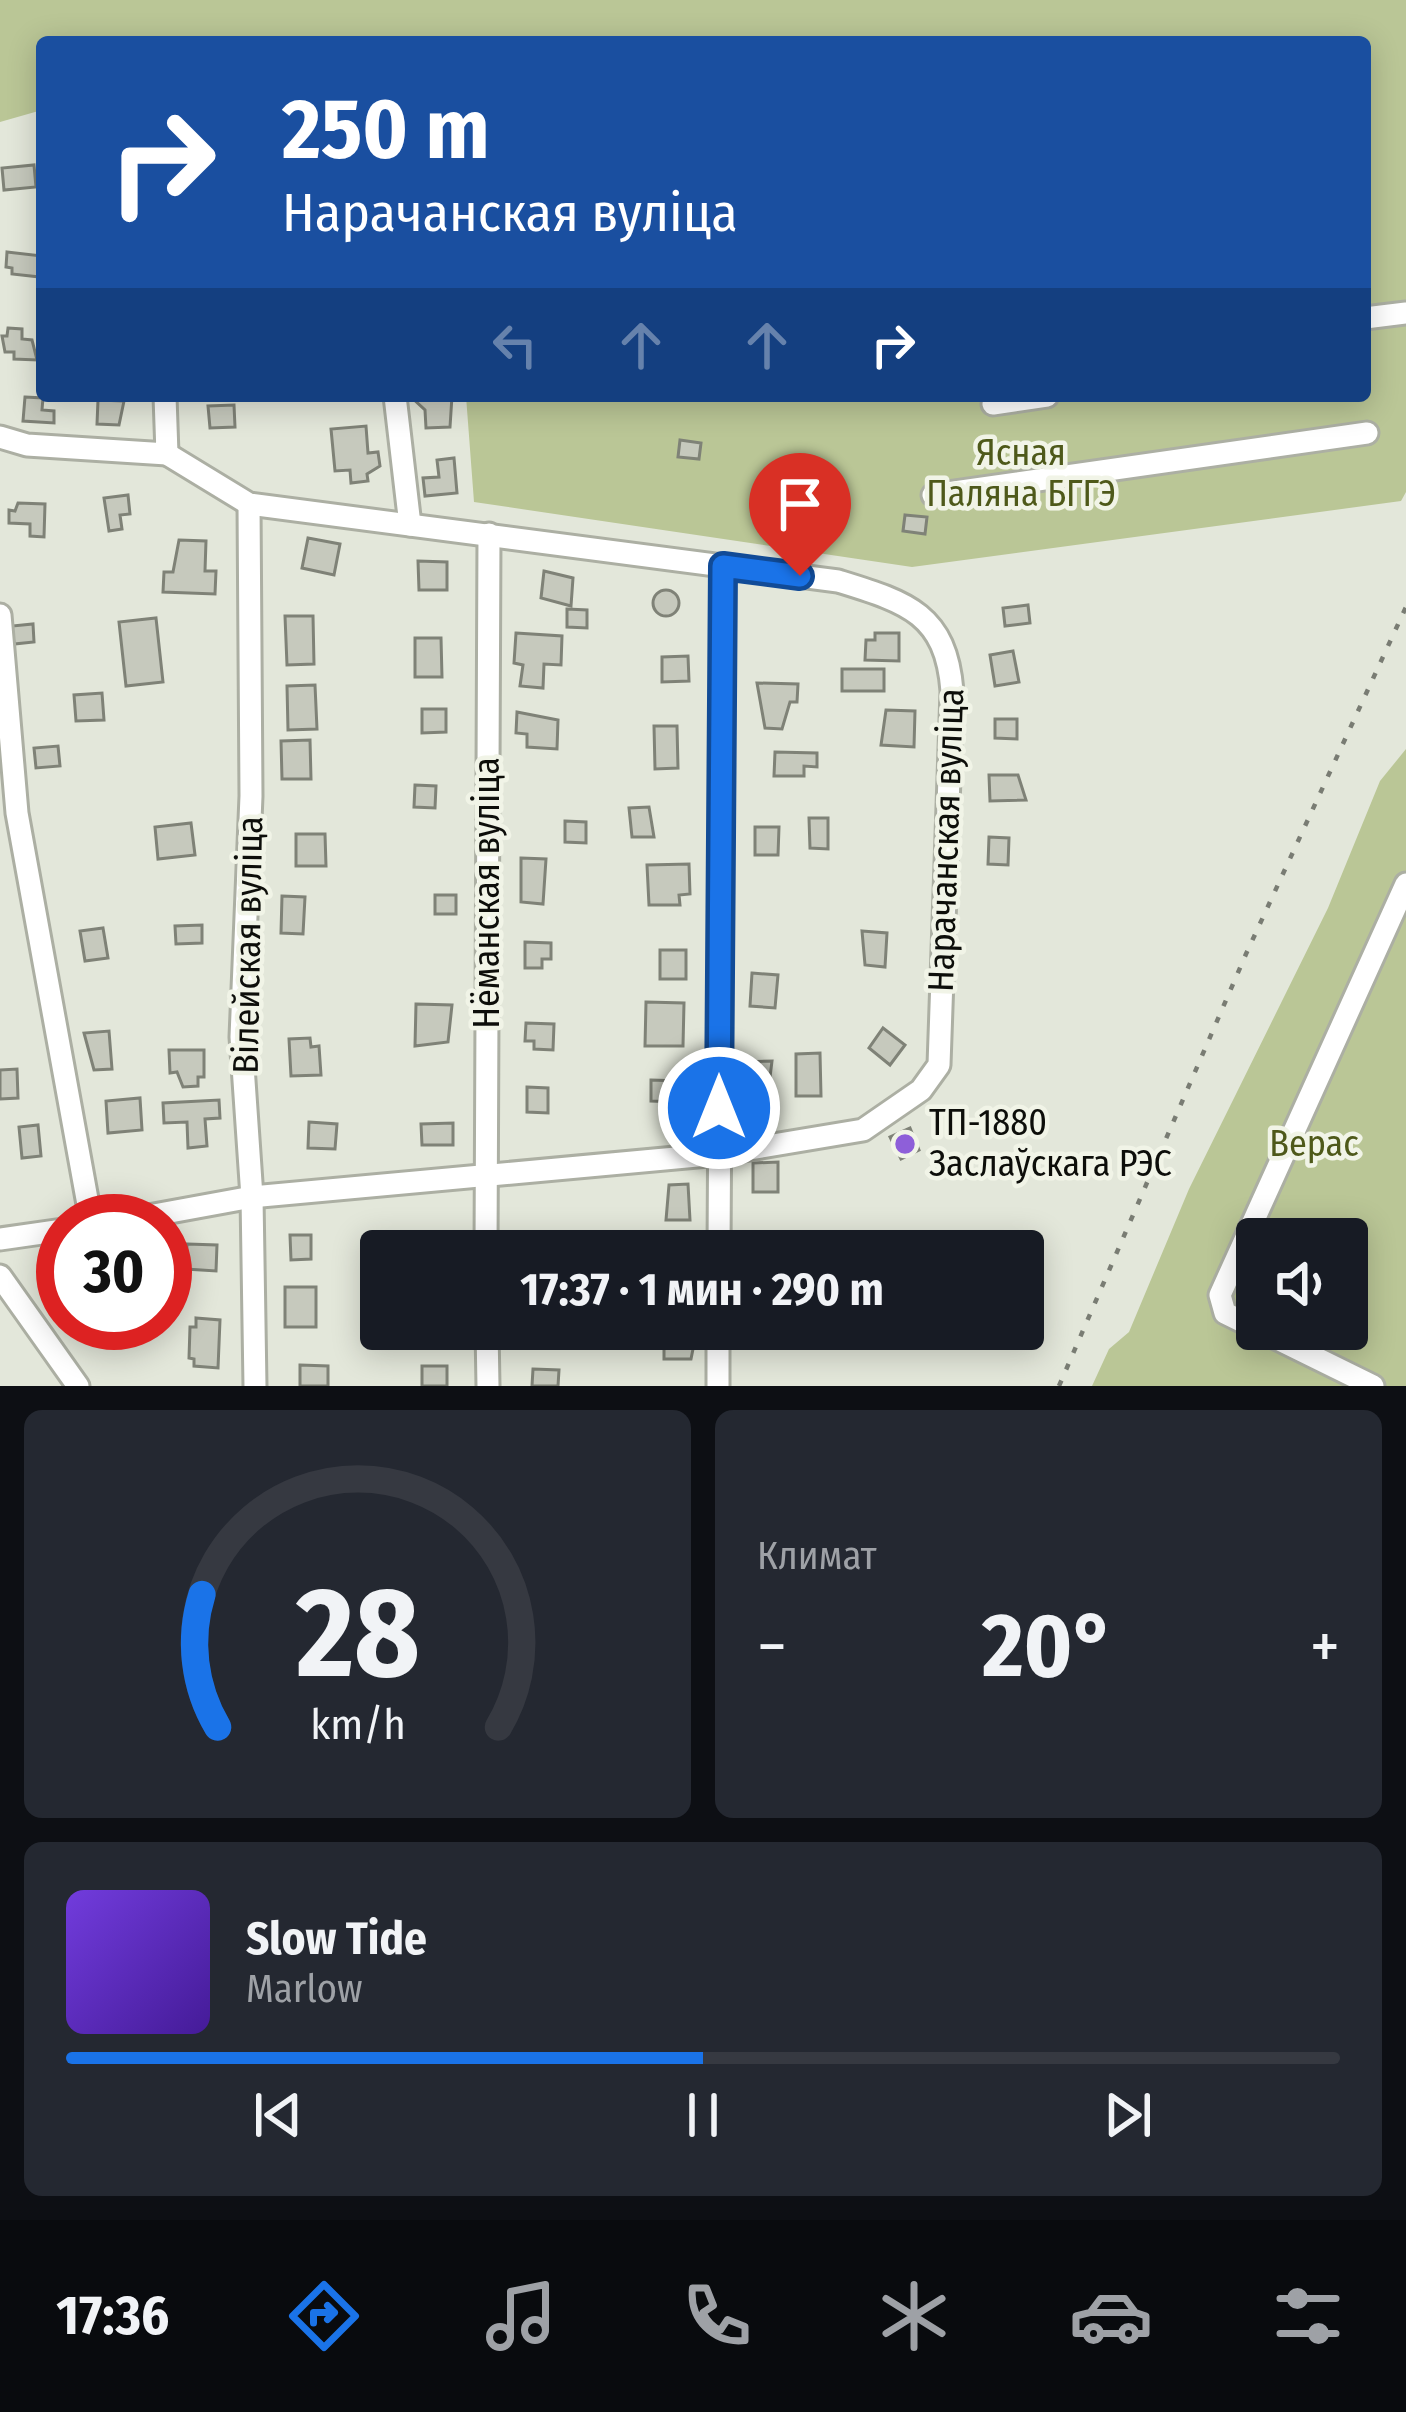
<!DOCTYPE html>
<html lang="ru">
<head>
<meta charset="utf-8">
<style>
  :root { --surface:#171b24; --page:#242831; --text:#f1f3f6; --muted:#9ea1a6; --line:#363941; --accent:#1a73e8 }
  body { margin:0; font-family:"Fira Sans Condensed",sans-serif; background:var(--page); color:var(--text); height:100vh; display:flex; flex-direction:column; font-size:45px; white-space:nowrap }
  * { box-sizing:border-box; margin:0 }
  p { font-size:39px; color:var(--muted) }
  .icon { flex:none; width:66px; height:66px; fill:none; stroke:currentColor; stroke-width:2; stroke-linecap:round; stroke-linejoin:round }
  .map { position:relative; height:1386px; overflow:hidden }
  .drawer { display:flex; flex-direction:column; gap:24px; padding:24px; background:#0d0f14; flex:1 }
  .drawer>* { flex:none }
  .hud { position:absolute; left:36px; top:36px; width:1335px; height:366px; border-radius:12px; box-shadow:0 6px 30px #0003; background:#1a4fa0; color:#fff; overflow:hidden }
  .buttons { position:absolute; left:1236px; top:1218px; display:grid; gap:24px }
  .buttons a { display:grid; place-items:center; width:132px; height:132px; border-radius:12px; background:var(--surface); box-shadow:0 6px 30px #0003; font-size:60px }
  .speed { position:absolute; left:36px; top:1194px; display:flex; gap:24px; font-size:60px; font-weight:700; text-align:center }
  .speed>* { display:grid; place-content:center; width:156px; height:156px; border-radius:50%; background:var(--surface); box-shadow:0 6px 30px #0003; line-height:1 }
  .speed .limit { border:18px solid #d22; background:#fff; color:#111 }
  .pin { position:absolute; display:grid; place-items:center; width:102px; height:102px; color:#fff; margin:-123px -51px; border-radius:50% 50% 50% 0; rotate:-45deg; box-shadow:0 0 12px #0007 }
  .pin .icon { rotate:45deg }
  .me { position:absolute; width:132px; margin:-66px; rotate:0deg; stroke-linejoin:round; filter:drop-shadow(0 0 9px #0008) }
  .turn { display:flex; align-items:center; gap:42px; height:252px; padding:0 48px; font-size:54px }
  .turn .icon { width:156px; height:156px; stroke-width:2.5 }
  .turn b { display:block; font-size:84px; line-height:102px }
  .lanes { display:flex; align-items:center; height:114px; padding:0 48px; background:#0003; justify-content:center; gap:60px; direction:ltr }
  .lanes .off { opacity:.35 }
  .big { font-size:90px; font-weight:700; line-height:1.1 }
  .drawer .card { flex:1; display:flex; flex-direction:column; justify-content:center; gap:18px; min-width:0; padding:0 42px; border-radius:18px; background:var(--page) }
  .drawer .dial { align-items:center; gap:0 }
  .dial svg { height:312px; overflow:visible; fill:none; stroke:var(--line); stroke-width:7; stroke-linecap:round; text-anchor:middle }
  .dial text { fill:var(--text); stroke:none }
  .song { display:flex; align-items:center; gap:36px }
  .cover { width:144px; height:144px; border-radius:18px; background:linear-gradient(135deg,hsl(260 70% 55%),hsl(260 70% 35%)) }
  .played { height:12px; border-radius:6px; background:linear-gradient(90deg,var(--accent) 50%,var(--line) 50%) }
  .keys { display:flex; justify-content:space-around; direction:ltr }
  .heat { display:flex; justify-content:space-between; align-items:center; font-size:66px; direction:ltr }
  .drawer .tiles { flex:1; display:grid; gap:24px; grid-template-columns:1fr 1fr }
  .card:last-child { grid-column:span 2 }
  .trip { position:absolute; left:360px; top:1230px; width:684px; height:120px; border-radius:12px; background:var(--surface); box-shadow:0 6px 30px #0003; font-weight:700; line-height:120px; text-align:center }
  .dock { display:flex; height:192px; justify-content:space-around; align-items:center; background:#090b0e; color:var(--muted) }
  .dock .icon { width:84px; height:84px }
  .dock .active { color:var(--accent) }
  .dock b { font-size:54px; color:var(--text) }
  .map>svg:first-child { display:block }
  .green { fill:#bac696; fill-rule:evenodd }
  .building { fill:#c6c9bd; stroke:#7f8277; stroke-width:3 }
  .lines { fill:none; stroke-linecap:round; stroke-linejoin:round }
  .minor-casing { stroke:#acafa3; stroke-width:27 }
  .minor { stroke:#fff; stroke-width:21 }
  .rail { stroke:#797c73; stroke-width:4.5; stroke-dasharray:6 12; stroke-linecap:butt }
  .route-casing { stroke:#114b97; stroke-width:30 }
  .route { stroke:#1a73e8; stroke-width:21 }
  .poi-dot { fill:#8e5fd9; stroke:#f1f4e7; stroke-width:4.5 }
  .labels { text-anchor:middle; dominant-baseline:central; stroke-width:9; stroke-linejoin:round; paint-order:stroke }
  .park-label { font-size:36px; fill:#4e591a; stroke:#f1f4e7 }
  .street-label { font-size:36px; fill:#0d0e0a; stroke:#f1f4e7 }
  .poi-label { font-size:36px; fill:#0d0e0a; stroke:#f1f4e7; text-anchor:start }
</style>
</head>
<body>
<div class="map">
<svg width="1406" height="1386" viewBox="0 0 1406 1386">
  <rect width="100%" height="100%" fill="#e3e7da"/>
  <g class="green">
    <polygon points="0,0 1406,0 1406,492 1401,501 912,567 474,502 466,396 1365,396 1365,42 184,42 158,37 150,42 42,42 42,110 0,122"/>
    <path d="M1406,749V1386H1092L1109,1349L1129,1332L1189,1189L1328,908L1380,781ZM1257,1239H1347V1329H1257Z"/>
  </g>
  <g class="building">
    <polygon points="34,165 36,187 4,190 2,168"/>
    <polygon points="7,252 42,256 40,277 12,274 12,268 6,267"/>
    <polygon points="8,328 22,329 22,339 32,340 37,360 14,359 14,352 5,352 2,336 7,336"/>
    <polygon points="410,396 452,396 450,427 426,428 425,410"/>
    <polygon points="25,397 43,398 42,410 54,411 54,423 23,421"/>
    <polygon points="98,400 124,401 119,425 97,424"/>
    <polygon points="234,405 235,427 210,428 208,406"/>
    <polygon points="366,426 368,453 378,452 380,466 367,474 368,481 351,483 350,470 335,471 331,429"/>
    <polygon points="680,440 701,443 699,459 678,457"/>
    <polygon points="454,458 457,493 425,496 423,478 439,477 437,460"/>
    <polygon points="128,495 130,514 120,515 122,529 109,531 104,498"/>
    <polygon points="18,503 45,504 44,537 30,536 30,524 9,523 9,510 15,511"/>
    <polygon points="804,504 825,507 823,523 802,521"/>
    <polygon points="905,515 927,517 925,534 903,531"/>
    <polygon points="308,538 340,544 334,575 302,568"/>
    <polygon points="179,540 206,541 205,571 216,571 215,594 163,592 164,572 173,572"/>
    <polygon points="418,561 447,562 447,590 419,590"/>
    <polygon points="544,571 573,578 571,606 541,598"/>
    <circle cx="666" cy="603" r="13"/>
    <polygon points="1028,605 1030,623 1005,626 1003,608"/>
    <polygon points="567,609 587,610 587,628 567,627"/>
    <polygon points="285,616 313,616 314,664 287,665"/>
    <polygon points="156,618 163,682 126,686 119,622"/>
    <polygon points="33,624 34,642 14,644 12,626"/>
    <polygon points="516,633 562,636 561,665 544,664 543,688 520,686 523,665 514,663"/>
    <polygon points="875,633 899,633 899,661 865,660 866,640 875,640"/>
    <polygon points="415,638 441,638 442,677 415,677"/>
    <polygon points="1013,651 1019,682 995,686 990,655"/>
    <polygon points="688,656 689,681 662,682 662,657"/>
    <rect x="842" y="669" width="42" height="22"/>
    <polygon points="757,683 798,684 797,702 790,702 782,729 765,728"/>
    <polygon points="315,685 317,729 288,730 287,686"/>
    <polygon points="102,693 104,720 76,721 74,695"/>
    <polygon points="422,709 446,709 446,732 422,733"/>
    <polygon points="886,710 915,711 914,747 881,745"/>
    <polygon points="517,712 558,720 557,749 527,747 527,734 516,733"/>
    <polygon points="995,719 1017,719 1017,739 995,738"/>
    <polygon points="654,726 677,726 678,768 655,769"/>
    <polygon points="310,740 311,779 282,779 281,741"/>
    <polygon points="58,746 60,766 36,768 34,748"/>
    <polygon points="775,752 817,753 817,767 804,766 804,776 774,776"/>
    <polygon points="989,775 1018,775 1026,800 990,801"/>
    <polygon points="415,785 436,786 435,808 414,807"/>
    <polygon points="649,807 654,837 632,837 629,808"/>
    <polygon points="809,818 828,818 828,849 810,848"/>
    <polygon points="565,821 586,822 586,843 565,842"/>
    <polygon points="191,823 195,855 158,859 155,827"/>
    <polygon points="755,827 779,827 778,855 755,855"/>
    <polygon points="296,834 325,834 326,866 296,866"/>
    <polygon points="989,837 1009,838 1008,865 988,864"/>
    <polygon points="521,858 546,859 543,904 521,902"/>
    <polygon points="689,864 690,894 679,895 680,905 649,905 647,865"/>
    <rect x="435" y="895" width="21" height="19"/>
    <polygon points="282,896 305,897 303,934 281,933"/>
    <polygon points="202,925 202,943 176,944 175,926"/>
    <polygon points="103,928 108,958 85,961 80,931"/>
    <polygon points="862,931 887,933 885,967 865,965"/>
    <polygon points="525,942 551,943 551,959 542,959 542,968 525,968"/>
    <rect x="660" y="950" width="26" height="29"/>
    <polygon points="752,973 778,975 775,1008 750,1006"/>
    <polygon points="646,1002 684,1003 683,1046 645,1046"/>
    <polygon points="416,1004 452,1005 448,1042 415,1046"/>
    <polygon points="526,1023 554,1024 553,1050 534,1049 534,1041 525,1041"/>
    <polygon points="883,1028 905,1045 890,1065 869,1048"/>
    <polygon points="109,1031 112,1069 94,1070 84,1033"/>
    <polygon points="310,1038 311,1047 319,1046 321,1075 291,1076 289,1039"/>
    <polygon points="169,1050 204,1050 204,1077 198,1077 198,1086 183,1087 177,1072 170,1073"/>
    <polygon points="820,1053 821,1096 796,1096 796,1054"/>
    <polygon points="772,1061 768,1093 744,1093 743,1062"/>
    <polygon points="17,1069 18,1098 0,1099 0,1070"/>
    <polygon points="651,1080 680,1081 680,1102 651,1101"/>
    <polygon points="527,1087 548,1088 548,1113 527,1112"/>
    <polygon points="140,1098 142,1130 108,1133 106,1101"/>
    <polygon points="219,1100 220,1118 205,1119 207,1146 188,1148 187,1122 164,1123 163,1103"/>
    <polygon points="309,1122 337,1124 335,1149 308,1148"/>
    <polygon points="453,1123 453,1145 422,1145 421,1124"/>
    <polygon points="38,1125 41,1156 22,1158 19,1127"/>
    <polygon points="910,1128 919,1150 901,1159 890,1137"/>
    <polygon points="778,1162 778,1192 753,1192 753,1163"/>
    <polygon points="688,1184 690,1220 666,1220 669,1185"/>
    <polygon points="290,1235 311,1235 311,1259 291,1260"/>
    <polygon points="187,1244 217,1245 216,1271 186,1269"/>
    <rect x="285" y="1287" width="31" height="40"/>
    <polygon points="196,1318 220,1320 218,1368 194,1366 194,1359 189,1358 190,1327 196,1327"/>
    <polygon points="763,1329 789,1329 789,1343 764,1344"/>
    <polygon points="664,1339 695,1339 691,1359 664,1359"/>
    <polygon points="300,1365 328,1366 328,1386 300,1386"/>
    <rect x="422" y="1366" width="25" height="20"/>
    <polygon points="533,1369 559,1370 558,1386 532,1386"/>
  </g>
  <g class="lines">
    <defs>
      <g id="minor">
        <polyline points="1365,318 1406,313"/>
        <polyline points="395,396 410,525"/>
        <polyline points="993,404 1047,396"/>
        <polyline points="0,437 27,445 167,454 165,396"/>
        <polyline points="933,495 1367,433"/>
        <polyline points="249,504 251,796 241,1037 252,1197 255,1386"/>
        <polyline points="0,615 17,813 91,1221"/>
        <path d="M121,1221L252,1197L719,1154L863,1130L921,1090L939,1065L952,691C946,613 906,602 838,581L249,504L167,454"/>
        <polyline points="0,1239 63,1230"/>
        <polyline points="486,1251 489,534"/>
        <polyline points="719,1251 723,566"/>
        <polyline points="0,1276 78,1386"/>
        <polyline points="487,1329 488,1386"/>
        <polyline points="718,1386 718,1329"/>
        <polyline points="1373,1386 1225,1313 1220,1295 1406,884"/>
      </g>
    </defs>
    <use href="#minor" class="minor-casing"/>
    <use href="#minor" class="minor"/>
    <polyline class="rail" points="1059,1386 1246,954 1406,607"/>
  </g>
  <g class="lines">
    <defs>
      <polyline id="route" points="719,1108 723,566 800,576"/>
    </defs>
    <use href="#route" class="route-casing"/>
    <use href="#route" class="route"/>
  </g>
  <circle class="poi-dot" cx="905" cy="1144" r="12"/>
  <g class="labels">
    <g class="park-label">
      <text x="1021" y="453">Ясная<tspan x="1021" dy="41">Паляна БГГЭ</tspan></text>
      <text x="1314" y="1144">Верас</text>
    </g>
    <g class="street-label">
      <text transform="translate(946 840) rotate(-88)">Нарачанская вуліца</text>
      <text transform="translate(487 893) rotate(-90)">Нёманская вуліца</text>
      <text transform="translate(248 945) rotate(-89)">Вілейская вуліца</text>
    </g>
    <g class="poi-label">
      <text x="929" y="1123">ТП-1880<tspan x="929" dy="41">Заслаўскага РЭС</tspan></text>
    </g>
  </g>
</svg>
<div class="buttons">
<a><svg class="icon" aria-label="sound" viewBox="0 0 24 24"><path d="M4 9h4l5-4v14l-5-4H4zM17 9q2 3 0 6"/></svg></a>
</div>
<div class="speed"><div class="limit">30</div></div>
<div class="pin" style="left:800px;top:576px;background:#d93025"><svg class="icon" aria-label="arrive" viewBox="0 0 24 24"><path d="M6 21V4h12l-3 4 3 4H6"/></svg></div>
<svg class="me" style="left:719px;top:1108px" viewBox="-20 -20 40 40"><circle r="17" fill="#1a73e8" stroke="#fff" stroke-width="3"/><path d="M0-11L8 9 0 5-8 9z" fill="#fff"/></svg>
<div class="trip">17:37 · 1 мин · 290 m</div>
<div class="hud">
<div class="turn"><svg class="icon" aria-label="right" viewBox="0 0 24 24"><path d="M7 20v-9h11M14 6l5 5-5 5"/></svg><div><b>250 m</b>Нарачанская вуліца</div></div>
<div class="lanes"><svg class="icon off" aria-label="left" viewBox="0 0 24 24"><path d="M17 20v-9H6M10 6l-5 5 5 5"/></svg><svg class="icon off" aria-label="ahead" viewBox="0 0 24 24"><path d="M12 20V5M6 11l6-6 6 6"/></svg><svg class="icon off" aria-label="ahead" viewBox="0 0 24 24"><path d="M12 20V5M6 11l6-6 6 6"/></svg><svg class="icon" aria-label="right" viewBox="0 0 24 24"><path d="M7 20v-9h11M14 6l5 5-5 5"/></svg></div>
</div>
</div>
<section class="drawer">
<div class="tiles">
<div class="card dial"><svg viewBox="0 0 100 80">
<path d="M14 69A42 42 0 1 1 86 69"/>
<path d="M14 69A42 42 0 0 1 10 35" stroke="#1a73e8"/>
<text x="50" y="56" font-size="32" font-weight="700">28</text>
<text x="50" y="72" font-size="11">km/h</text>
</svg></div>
<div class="card"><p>Климат</p>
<div class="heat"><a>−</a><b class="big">20°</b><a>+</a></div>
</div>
<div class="card">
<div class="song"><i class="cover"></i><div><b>Slow Tide</b><p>Marlow</p></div></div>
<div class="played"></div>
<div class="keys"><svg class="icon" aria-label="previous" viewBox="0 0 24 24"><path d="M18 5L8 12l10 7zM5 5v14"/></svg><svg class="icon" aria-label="pause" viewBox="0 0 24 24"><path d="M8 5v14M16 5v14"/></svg><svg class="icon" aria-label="next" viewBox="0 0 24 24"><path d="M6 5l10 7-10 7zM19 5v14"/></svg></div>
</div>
</div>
</section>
<nav class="dock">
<b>17:36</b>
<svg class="icon active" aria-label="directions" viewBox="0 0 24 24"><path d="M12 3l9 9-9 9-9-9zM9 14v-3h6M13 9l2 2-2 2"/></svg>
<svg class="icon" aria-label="music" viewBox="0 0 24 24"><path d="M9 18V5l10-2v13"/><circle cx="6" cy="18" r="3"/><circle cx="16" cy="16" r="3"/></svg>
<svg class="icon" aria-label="phone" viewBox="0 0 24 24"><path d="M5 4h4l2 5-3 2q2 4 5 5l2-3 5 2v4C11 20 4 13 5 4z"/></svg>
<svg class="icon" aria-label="climate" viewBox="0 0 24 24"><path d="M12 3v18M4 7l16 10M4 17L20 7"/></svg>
<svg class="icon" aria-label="car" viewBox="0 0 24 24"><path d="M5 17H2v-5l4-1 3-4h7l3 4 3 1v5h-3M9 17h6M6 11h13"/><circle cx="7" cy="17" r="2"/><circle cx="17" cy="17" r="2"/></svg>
<svg class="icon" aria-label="filters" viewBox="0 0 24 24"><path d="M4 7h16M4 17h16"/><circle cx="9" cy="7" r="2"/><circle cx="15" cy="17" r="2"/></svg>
</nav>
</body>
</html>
